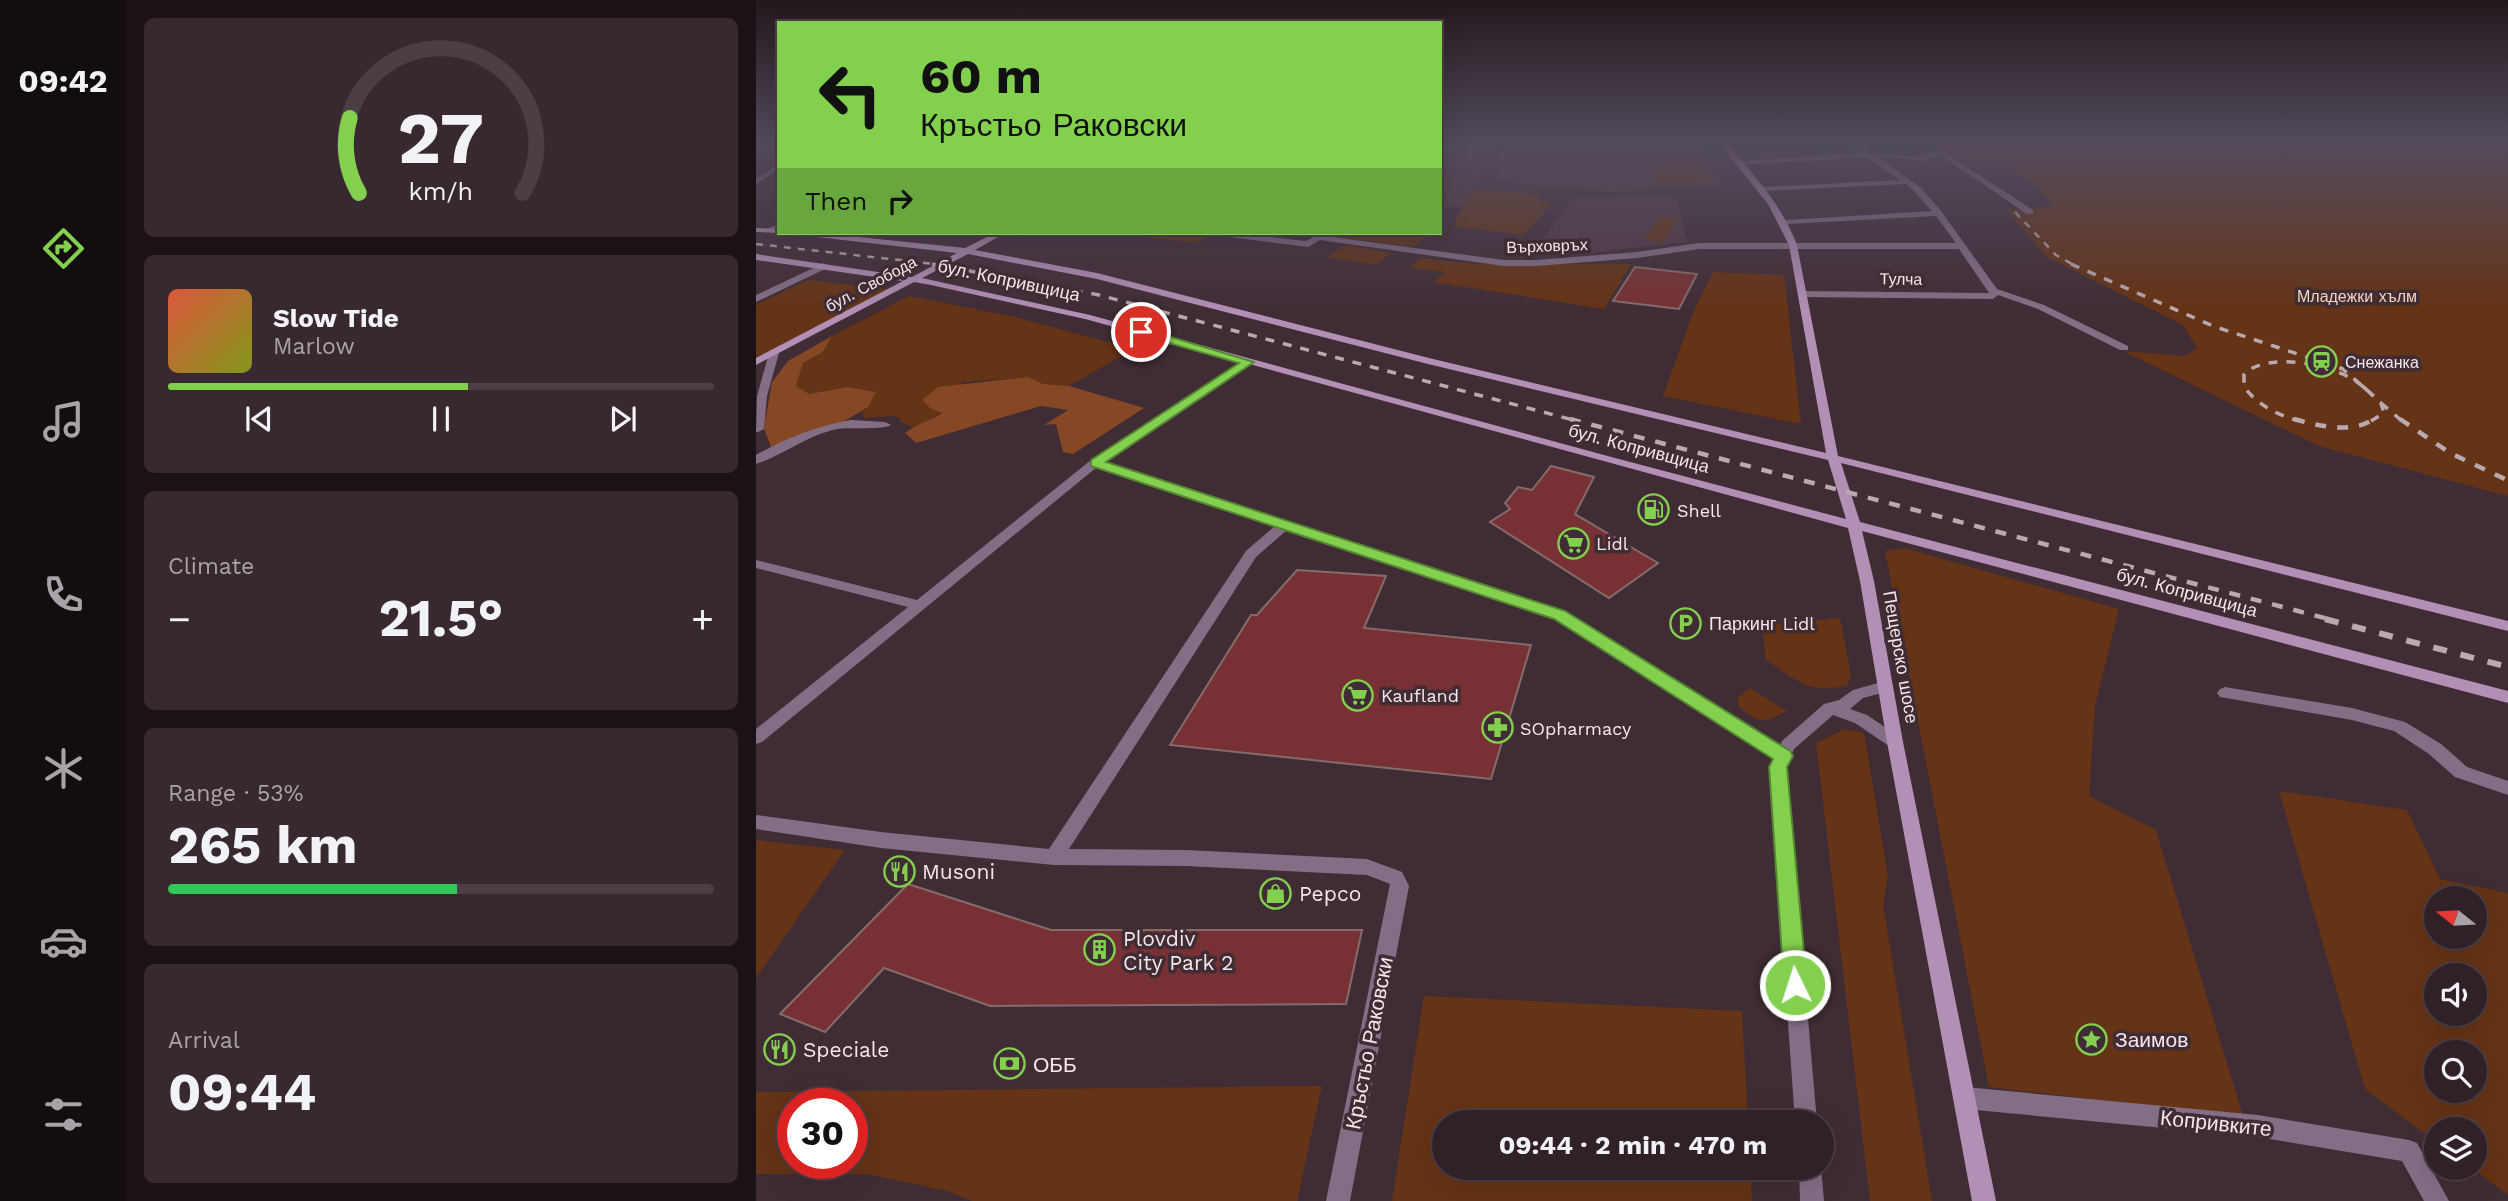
<!DOCTYPE html>
<html lang="en">
<head>
<meta charset="utf-8">
<style>
  :root { --surface:#302128; --page:#382930; --text:#f1f3f6; --muted:#a8a3a8; --line:#4b3e45; --accent:#83d04e }
  body { margin:0; font-family:"Work Sans",sans-serif; background:var(--page); color:var(--text); height:100vh; display:flex; flex-direction:column; font-size:26px; white-space:nowrap }
  * { box-sizing:border-box; margin:0 }
  p { font-size:23px; color:var(--muted) }
  .icon { flex:none; width:38px; height:38px; fill:none; stroke:currentColor; stroke-width:2; stroke-linecap:round; stroke-linejoin:round }
  .map { position:relative; flex:1; overflow:hidden }
  .panel { display:flex; flex-direction:column; gap:18px; padding:18px; background:#1a1216; width:630px }
  .panel>* { flex:none }
  .guide { position:absolute; left:21px; top:21px; width:665px; height:214px; border-radius:0px; box-shadow:0 7px 28px #0002,0 0 0 2px var(--line); background:#83d04e; color:#111; overflow:hidden }
  .needle { width:46px; rotate:288deg }
  .controls { position:absolute; left:1668px; top:886px; display:grid; gap:14px }
  .controls a { display:grid; place-items:center; width:63px; height:63px; border-radius:50%; background:var(--surface); box-shadow:0 7px 28px #0002,0 0 0 2px var(--line); font-size:35px }
  .speed { position:absolute; left:21px; top:1088px; display:flex; gap:14px; font-size:35px; font-weight:700; text-align:center }
  .speed>* { display:grid; place-content:center; width:91px; height:91px; border-radius:50%; background:var(--surface); box-shadow:0 7px 28px #0002,0 0 0 2px var(--line); line-height:1 }
  .speed .limit { border:10px solid #d22; background:#fff; color:#111 }
  .pin { position:absolute; display:grid; place-items:center; width:60px; height:60px; color:#fff; margin:-30px; border:4px solid #fff; border-radius:50%; box-shadow:0 2px 7px #0007 }
  .me { position:absolute; width:77px; margin:-38px; rotate:356deg; stroke-linejoin:round; filter:drop-shadow(0 0 5px #0008) }
  .turn { display:flex; align-items:center; gap:24px; height:147px; padding:0 28px; font-size:32px }
  .turn .icon { width:91px; height:91px; stroke-width:2.5 }
  .turn b { display:block; font-size:49px; line-height:60px }
  .then { display:flex; align-items:center; height:66px; padding:0 28px; background:#0003; gap:14px; font-size:26px }
  .big { font-size:52px; font-weight:700; line-height:1.1 }
  .panel .card { flex:1; display:flex; flex-direction:column; justify-content:center; gap:10px; min-width:0; padding:0 24px; border-radius:10px; background:var(--page) }
  .panel .dial { align-items:center; gap:0 }
  .dial svg { height:182px; overflow:visible; fill:none; stroke:var(--line); stroke-width:7; stroke-linecap:round; text-anchor:middle }
  .dial text { fill:var(--text); stroke:none }
  .song { display:flex; align-items:center; gap:21px }
  .cover { width:84px; height:84px; border-radius:10px; background:linear-gradient(135deg,hsl(10 70% 55%),hsl(70 70% 35%)) }
  .played { height:7px; border-radius:4px; background:linear-gradient(90deg,var(--accent) 55%,var(--line) 55%) }
  .keys { display:flex; justify-content:space-around; direction:ltr }
  .heat { display:flex; justify-content:space-between; align-items:center; font-size:38px; direction:ltr }
  .charge { height:10px; border-radius:5px; background:linear-gradient(90deg,#34c759 53%,var(--line) 0) }
  .trip { position:absolute; left:676px; top:1110px; width:402px; height:70px; border-radius:35px; background:var(--surface); box-shadow:0 7px 28px #0002,0 0 0 2px var(--line); font-weight:700; line-height:70px; text-align:center }
  main { display:flex; flex:1; min-height:0 }
  .tab-bar { display:flex; flex-direction:column; width:126px; justify-content:space-around; align-items:center; background:#130d10; color:var(--muted) }
  .tab-bar .icon { width:49px; height:49px }
  .tab-bar .current { color:var(--accent) }
  .tab-bar b { font-size:32px; color:var(--text) }
  .map>svg:first-child { display:block }
  .built { fill:#513742 }
  .green { fill:#653315; fill-rule:evenodd }
  .forest { fill:#864824 }
  .building { fill:#773134; stroke:#856c6b; stroke-width:2 }
  .lines { fill:none; stroke-linecap:round; stroke-linejoin:round }
  .street { fill:#846e86; fill-rule:evenodd }
  .secondary { fill:#b28fb5; fill-rule:evenodd }
  .rail-far3 { stroke:#b9aab0; stroke-width:2.5; stroke-dasharray:7 7; stroke-linecap:butt }
  .rail-far2 { stroke:#b9aab0; stroke-width:3.5; stroke-dasharray:9 9; stroke-linecap:butt }
  .rail-far1 { stroke:#b9aab0; stroke-width:4.5; stroke-dasharray:11 11; stroke-linecap:butt }
  .rail { stroke:#b9aab0; stroke-width:6; stroke-dasharray:14 14; stroke-linecap:butt }
  .route { fill:#83d04e; stroke:#558733; stroke-width:2 }
  .labels { text-anchor:middle; dominant-baseline:central; stroke-width:7; stroke-linejoin:round; paint-order:stroke }
  .far-street-label { font-size:16px; fill:#f4e7ec; stroke:#402c35 }
  .far-park-label { font-size:16px; fill:#fad3bf; stroke:#402c35 }
  .far-poi-label { font-size:16px; fill:#f4e7ec; stroke:#402c35; text-anchor:start }
  .street-label { font-size:18px; fill:#f4e7ec; stroke:#402c35 }
  .poi-label { font-size:18px; fill:#f4e7ec; stroke:#402c35; text-anchor:start }
  .near-poi-label { font-size:21px; fill:#f4e7ec; stroke:#402c35; text-anchor:start }
  .near-street-label { font-size:21px; fill:#f4e7ec; stroke:#402c35 }
</style>
</head>
<body>
<main>
<nav class="tab-bar">
<b>09:42</b>
<svg class="icon current" aria-label="directions" viewBox="0 0 24 24"><path d="M12 3l9 9-9 9-9-9zM9 14v-3h6M13 9l2 2-2 2"/></svg>
<svg class="icon" aria-label="music" viewBox="0 0 24 24"><path d="M9 18V5l10-2v13"/><circle cx="6" cy="18" r="3"/><circle cx="16" cy="16" r="3"/></svg>
<svg class="icon" aria-label="phone" viewBox="0 0 24 24"><path d="M5 4h4l2 5-3 2q2 4 5 5l2-3 5 2v4C11 20 4 13 5 4z"/></svg>
<svg class="icon" aria-label="climate" viewBox="0 0 24 24"><path d="M12 3v18M4 7l16 10M4 17L20 7"/></svg>
<svg class="icon" aria-label="car" viewBox="0 0 24 24"><path d="M5 17H2v-5l4-1 3-4h7l3 4 3 1v5h-3M9 17h6M6 11h13"/><circle cx="7" cy="17" r="2"/><circle cx="17" cy="17" r="2"/></svg>
<svg class="icon" aria-label="filters" viewBox="0 0 24 24"><path d="M4 7h16M4 17h16"/><circle cx="9" cy="7" r="2"/><circle cx="15" cy="17" r="2"/></svg>
</nav>
<section class="panel">
<div class="card dial"><svg viewBox="0 0 100 80">
<path d="M14 69A42 42 0 1 1 86 69"/>
<path d="M14 69A42 42 0 0 1 10 36" stroke="#83d04e"/>
<text x="50" y="56" font-size="32" font-weight="700">27</text>
<text x="50" y="72" font-size="11">km/h</text>
</svg></div>
<div class="card">
<div class="song"><i class="cover"></i><div><b>Slow Tide</b><p>Marlow</p></div></div>
<div class="played"></div>
<div class="keys"><svg class="icon" aria-label="previous" viewBox="0 0 24 24"><path d="M18 5L8 12l10 7zM5 5v14"/></svg><svg class="icon" aria-label="pause" viewBox="0 0 24 24"><path d="M8 5v14M16 5v14"/></svg><svg class="icon" aria-label="next" viewBox="0 0 24 24"><path d="M6 5l10 7-10 7zM19 5v14"/></svg></div>
</div>
<div class="card"><p>Climate</p>
<div class="heat"><a>−</a><b class="big">21.5°</b><a>+</a></div>
</div>
<div class="card"><p>Range · 53%</p><b class="big">265 km</b><div class="charge"></div></div>
<div class="card"><p>Arrival</p><b class="big">09:44</b></div>
</section>
<div class="map">
<svg width="1752" height="1201" viewBox="0 0 1752 1201">
  <rect width="100%" height="100%" fill="#402c35"/>
  <g class="built">
    <polygon points="684,143 735,143 733,162 705,208 684,206"/>
    <polygon points="749,143 939,143 967,185 854,192 740,181"/>
    <polygon points="920,197 931,242 834,253 781,247 817,198"/>
  </g>
  <g class="green">
    <polygon points="1217,143 1752,143 1752,496 1563,446 1367,351 1429,356 1441,348 1427,325 1291,257 1251,210 1298,206 1280,185 1245,163 1179,150"/>
    <polygon points="943,159 958,182 902,186 890,162"/>
    <polygon points="717,189 782,195 784,201 796,203 768,235 697,226"/>
    <polygon points="904,217 922,219 907,242 888,240"/>
    <polygon points="355,233 456,233 441,243"/>
    <polygon points="570,233 674,233 658,247 568,235"/>
    <polygon points="589,245 636,253 619,265 571,257"/>
    <polygon points="664,258 717,264 875,264 848,309 678,282 689,272 653,268"/>
    <polygon points="957,272 1028,275 1045,424 907,396 938,310"/>
    <polygon points="52,280 132,289 0,358 0,305"/>
    <path d="M153,296L255,316L374,348L369,354L313,386L287,384L272,377L206,382C190,408 186,418 156,427L145,422L144,418L136,416L108,418L106,411L112,407L120,392L91,387L53,394L40,386L47,363L67,352L76,336Z"/>
    <polygon points="1148,548 1363,609 1339,706 1333,796 1400,830 1487,1116 1233,1087 1129,551"/>
    <path d="M1084,618L1095,674L1092,685C1054,695 1040,680 1010,660L1006,625Z"/>
    <path d="M994,688L1031,711C1008,724 1003,723 983,707L981,698Z"/>
    <polygon points="1089,729 1108,733 1132,877 1127,904 1176,1201 1114,1201 1060,743"/>
    <path d="M1523,791L1651,810L1684,879L1752,893V1195L1714,1167H1718V1129H1680V1142L1609,1089ZM1680,898H1718V936H1680ZM1680,975H1718V1013H1680ZM1680,1052H1718V1090H1680Z"/>
    <polygon points="0,840 89,850 0,978"/>
    <polygon points="668,996 986,1011 992,1122 688,1122 688,1167 994,1167 996,1201 636,1201"/>
    <path d="M566,1086L541,1201H216L191,1191L112,1174H0V1092ZM37,1104H96V1164H37Z"/>
  </g>
  <g class="forest">
    <polygon points="76,336 67,352 47,363 40,386 53,394 91,387 120,392 112,407 87,422 15,447 8,428 16,382 32,361"/>
    <path d="M272,377L287,384L313,386L388,408L317,454L307,452L300,424L288,425L312,410L285,406L160,443L149,433C160,423 174,422 186,413L174,408L166,400L182,387Z"/>
  </g>
  <g class="building">
    <polygon points="879,267 941,274 923,309 857,301"/>
    <polygon points="795,466 838,477 819,514 902,563 853,598 734,522 754,509 749,503 762,487 776,490"/>
    <polygon points="541,570 630,576 608,628 775,645 735,779 414,745 495,615 501,615"/>
    <polygon points="152,884 295,930 606,930 590,1004 234,1006 128,968 69,1032 24,1014"/>
  </g>
  <g class="lines">
    <g class="street">
      <polygon points="0,143 23,143 23,145 0,146"/>
      <polygon points="1093,143 1100,143 1114,153 1167,157 1173,153 1186,151 1277,210 1277,214 1271,214 1183,154 1168,161 1120,156 1164,187 1185,211 1241,289 1288,305 1372,346 1372,350 1364,350 1282,309 1242,295 1237,299 1046,297 1041,294 1046,291 1233,293 1203,249 943,249 881,258 780,266 748,266 564,240 552,247 466,236 462,234 477,233 550,241 562,235 748,260 780,260 881,252 943,243 1200,243 1180,216 1030,224 1026,222 1030,220 1176,211 1158,191 1150,184 1006,191 1002,189 1006,187 1144,180 1111,157 984,165 980,163 984,161 1106,153"/>
      <polygon points="23,164 23,169 0,184 0,179"/>
      <polygon points="23,224 23,229 11,232 7,230"/>
      <polygon points="68,263 72,266 71,268 0,302 0,295"/>
      <polygon points="18,350 23,353 11,396 8,429 2,432 0,432 1,396 13,353"/>
      <polygon points="492,359 497,362 496,364 348,462 808,612 1024,746 1026,741 1068,704 1083,700 1097,690 1129,681 1134,683 1137,687 1134,691 1107,698 1094,709 1111,715 1145,738 1147,742 1145,746 1139,748 1133,746 1099,723 1077,715 1038,749 1030,767 1061,1122 1039,1122 1014,767 1018,758 798,618 531,530 500,557 313,849 430,850 611,859 646,872 653,886 594,1201 570,1201 634,884 611,875 430,866 298,865 125,848 0,829 0,815 125,832 293,849 490,551 519,526 341,467 6,742 0,744 0,729 152,607 0,568 0,560 161,600 335,460"/>
      <path d="M95,420L129,422L135,425C128,430 94,427 81,429C49,436 28,455 0,464V455C30,438 61,426 95,420Z"/>
      <polygon points="1469,687 1596,708 1649,722 1685,744 1711,767 1752,781 1752,795 1699,777 1673,754 1638,731 1596,720 1464,697 1461,693 1464,689"/>
      <polygon points="1209,1087 1502,1115 1653,1140 1661,1143 1693,1201 1668,1201 1646,1161 1502,1137 1209,1109 1201,1106 1198,1098 1201,1090"/>
      <polygon points="1043,1167 1065,1167 1068,1201 1044,1201"/>
    </g>
    <g class="secondary">
      <path d="M963,143H970C998,175 1026,205 1041,245L1082,456L1752,621V631L1085,463L1104,522L1752,691V703L1106,531L1118,581L1147,742L1240,1201H1216L1131,742L1104,581L1092,528L329,319L175,285L158,282L0,365V358L147,281L0,260V254L156,277L201,253L43,235L39,233H64L209,248L239,233H249L219,250L341,273L673,358L1070,453L1033,245L1012,204ZM212,254L341,279L672,364L1072,460L1090,519L859,458L334,315L166,278Z"/>
      <polygon points="0,228 23,229 23,233 26,233 23,233 0,232"/>
    </g>
    <g class="rail-far3">
      <polyline points="1259,212 1300,255 1318,265"/>
      <polyline points="0,244 188,265"/>
    </g>
    <g class="rail-far2">
      <polyline points="176,264 343,295 821,421"/>
      <polyline points="1315,264 1457,326 1587,369 1605,385"/>
      <polyline points="1605,385 1611,390"/>
      <polyline points="1605,385 1611,390"/>
      <polyline points="1611,390 1625,403"/>
      <polyline points="1611,390 1625,403"/>
      <polyline points="1625,403 1646,421"/>
      <path d="M1545,421C1522,416 1502,405 1488,387V374C1513,350 1581,365 1605,385"/>
      <polyline points="1615,421 1628,413 1625,403"/>
    </g>
    <g class="rail-far1">
      <polyline points="814,419 1576,620"/>
      <path d="M1538,419C1562,426 1596,434 1618,419"/>
      <polyline points="1644,419 1694,453 1749,479"/>
    </g>
    <polyline class="rail" points="1569,619 1752,667"/>
  </g>
  <linearGradient id="sky" x2="0" y2="1"><stop stop-color="#23181d"/><stop offset="0.46" stop-color="#534b5c"/><stop offset="1" stop-color="#534b5c" stop-opacity="0"/></linearGradient>
  <rect width="1752" height="311" fill="url(#sky)"/>
  <polygon class="route" points="385,328 498,362 350,462 809,611 1034,751 1037,756 1031,767 1051,985 1047,993 1039,996 1031,993 1028,985 1013,767 1017,759 798,619 335,466 335,460 483,363 381,334 380,332"/>
  <defs>
    <symbol id="station-ring" viewBox="-11 -11 22 22"><circle r="9.5" fill="#402c35" stroke="#83d04e" stroke-width="1.5"/><path d="M-3-6H3Q5-6 5-4V2Q5 4 3 4L4.5 6H3L1.5 4h-3L-3 6H-4.5L-3 4Q-5 4-5 2V-4Q-5-6-3-6ZM-3.5-4v3h7v-3ZM-3.5 1v1.5H-2V1ZM2 1v1.5H3.5V1Z" fill="#83d04e"/></symbol>
    <symbol id="fuel-ring" viewBox="-11 -11 22 22"><circle r="9.5" fill="#402c35" stroke="#83d04e" stroke-width="1.5"/><path d="M-5.5-6h7V0h2V4h1.3V-2.5L3-4.5l.8-.8L6-3V5H2.5V1h-1V6h-7ZM-4.2-4.7v3.2H.2V-4.7Z" fill="#83d04e"/></symbol>
    <symbol id="supermarket-ring" viewBox="-11 -11 22 22"><circle r="9.5" fill="#402c35" stroke="#83d04e" stroke-width="1.5"/><path d="M-6-5.5h2.5l.6 2H6L4.5 2H-2.5L-4.4-4H-6ZM-1.5 3.2a1.3 1.3 0 1 0 .1 0ZM3 3.2a1.3 1.3 0 1 0 .1 0Z" fill="#83d04e"/></symbol>
    <symbol id="parking-ring" viewBox="-11 -11 22 22"><circle r="9.5" fill="#402c35" stroke="#83d04e" stroke-width="1.5"/><path d="M-3.5-5.5H1a3.5 3.5 0 0 1 0 7H-1V5.5H-3.5ZM-1-3.4V-.6H.8a1.4 1.4 0 0 0 0-2.8Z" fill="#83d04e"/></symbol>
    <symbol id="pharmacy-ring" viewBox="-11 -11 22 22"><circle r="9.5" fill="#402c35" stroke="#83d04e" stroke-width="1.5"/><path d="M-2-6h4v4h4v4h-4v4h-4v-4h-4v-4h4Z" fill="#83d04e"/></symbol>
    <symbol id="restaurant-ring" viewBox="-11 -11 22 22"><circle r="9.5" fill="#402c35" stroke="#83d04e" stroke-width="1.5"/><path d="M-5-6h1v4h1v-4h1v4h1v-4h1v5L-1.5 .5V6h-2V.5L-5-1ZM5-6V6H3V1.5H1.5Q1.5-4 5-6Z" fill="#83d04e"/></symbol>
    <symbol id="shop-ring" viewBox="-11 -11 22 22"><circle r="9.5" fill="#402c35" stroke="#83d04e" stroke-width="1.5"/><path d="M-5-2.5h2.3a2.7 3.5 0 0 1 5.4 0H5L5.5 6h-11ZM-1.5-2.5h3a1.5 2.3 0 0 0-3 0Z" fill="#83d04e"/></symbol>
    <symbol id="building-ring" viewBox="-11 -11 22 22"><circle r="9.5" fill="#402c35" stroke="#83d04e" stroke-width="1.5"/><path d="M-4-6H4V6H1V3H-1V6H-4ZM-2.5-4.3h1.7v1.8h-1.7ZM.8-4.3h1.7v1.8H.8ZM-2.5-1h1.7V.8h-1.7ZM.8-1h1.7V.8H.8Z" fill="#83d04e"/></symbol>
    <symbol id="sight-ring" viewBox="-11 -11 22 22"><circle r="9.5" fill="#402c35" stroke="#83d04e" stroke-width="1.5"/><path d="M0-6L1.8-2.2L6-1.7L2.9 1.2L3.7 5.4L0 3.3L-3.7 5.4L-2.9 1.2L-6-1.7L-1.8-2.2Z" fill="#83d04e"/></symbol>
    <symbol id="bank-ring" viewBox="-11 -11 22 22"><circle r="9.5" fill="#402c35" stroke="#83d04e" stroke-width="1.5"/><path d="M-6-4H6V4H-6ZM0-2.3a2.3 2.3 0 1 0 0 4.6a2.3 2.3 0 1 0 0-4.6Z" fill="#83d04e"/></symbol>
  </defs>
  <g fill-rule="evenodd">
    <use href="#station-ring" x="1548" y="344" width="35" height="35"/>
    <use href="#fuel-ring" x="880" y="492" width="35" height="35"/>
    <use href="#supermarket-ring" x="800" y="526" width="35" height="35"/>
    <use href="#parking-ring" x="912" y="606" width="35" height="35"/>
    <use href="#supermarket-ring" x="584" y="678" width="35" height="35"/>
    <use href="#pharmacy-ring" x="724" y="710" width="35" height="35"/>
    <use href="#restaurant-ring" x="126" y="854" width="35" height="35"/>
    <use href="#shop-ring" x="502" y="876" width="35" height="35"/>
    <use href="#building-ring" x="326" y="932" width="35" height="35"/>
    <use href="#sight-ring" x="1318" y="1022" width="35" height="35"/>
    <use href="#restaurant-ring" x="6" y="1032" width="35" height="35"/>
    <use href="#bank-ring" x="236" y="1046" width="35" height="35"/>
  </g>
  <g class="labels">
    <g class="far-street-label">
      <text transform="translate(791 246) rotate(-2)">Върховръх</text>
      <text transform="translate(1145 279) rotate(1)">Тулча</text>
      <text transform="translate(115 284) rotate(-28)">бул. Свобода</text>
    </g>
    <g class="far-park-label">
      <text x="1601" y="296">Младежки хълм</text>
    </g>
    <g class="far-poi-label">
      <text x="1589" y="362">Снежанка</text>
    </g>
    <g class="street-label">
      <text transform="translate(253 280) rotate(12)">бул. Копривщица</text>
      <text transform="translate(883 448) rotate(15)">бул. Копривщица</text>
      <text transform="translate(1431 592) rotate(15)">бул. Копривщица</text>
      <text transform="translate(1145 657) rotate(80)">Пещерско шосе</text>
    </g>
    <g class="poi-label">
      <text x="921" y="510">Shell</text>
      <text x="840" y="543">Lidl</text>
      <text x="953" y="623">Паркинг Lidl</text>
      <text x="625" y="695">Kaufland</text>
      <text x="764" y="728">SOpharmacy</text>
    </g>
    <g class="near-poi-label">
      <text x="166" y="871">Musoni</text>
      <text x="543" y="893">Pepco</text>
      <text x="367" y="938">Plovdiv<tspan x="367" dy="24">City Park 2</tspan></text>
      <text x="1359" y="1039">Заимов</text>
      <text x="47" y="1049">Speciale</text>
      <text x="277" y="1064">ОББ</text>
    </g>
    <g class="near-street-label">
      <text transform="translate(613 1043) rotate(-79)">Кръстьо Раковски</text>
      <text transform="translate(1460 1123) rotate(6)">Копривките</text>
    </g>
  </g>
</svg>
<div class="controls">
<a><svg class="needle" viewBox="-14 -14 28 28"><path d="M0-13l5 13h-10z" fill="#e53935"/><path d="M0 13l5-13h-10z" fill="#a8a3a8"/></svg></a>
<a><svg class="icon" aria-label="sound" viewBox="0 0 24 24"><path d="M4 9h4l5-4v14l-5-4H4zM17 9q2 3 0 6"/></svg></a>
<a><svg class="icon" aria-label="search" viewBox="0 0 24 24"><circle cx="10" cy="10" r="6"/><path d="M15 15l6 6"/></svg></a>
<a><svg class="icon" aria-label="layers" viewBox="0 0 24 24"><path d="M12 4l9 5-9 5-9-5zM3 14l9 5 9-5"/></svg></a>
</div>
<div class="speed"><div class="limit">30</div></div>
<div class="pin" style="left:385px;top:332px;background:#d93025"><svg class="icon" aria-label="arrive" viewBox="0 0 24 24"><path d="M6 21V4h12l-3 4 3 4H6"/></svg></div>
<svg class="me" style="left:1039px;top:985px" viewBox="-20 -20 40 40"><circle r="17" fill="#83d04e" stroke="#fff" stroke-width="3"/><path d="M0-11L8 9 0 5-8 9z" fill="#fff"/></svg>
<div class="trip">09:44 · 2 min · 470 m</div>
<div class="guide">
<div class="turn"><svg class="icon" aria-label="left" viewBox="0 0 24 24"><path d="M17 20v-9H6M10 6l-5 5 5 5"/></svg><div><b>60 m</b>Кръстьо Раковски</div></div>
<div class="then">Then<svg class="icon" aria-label="right" viewBox="0 0 24 24"><path d="M7 20v-9h11M14 6l5 5-5 5"/></svg></div>
</div>
</div>
</main>
</body>
</html>
